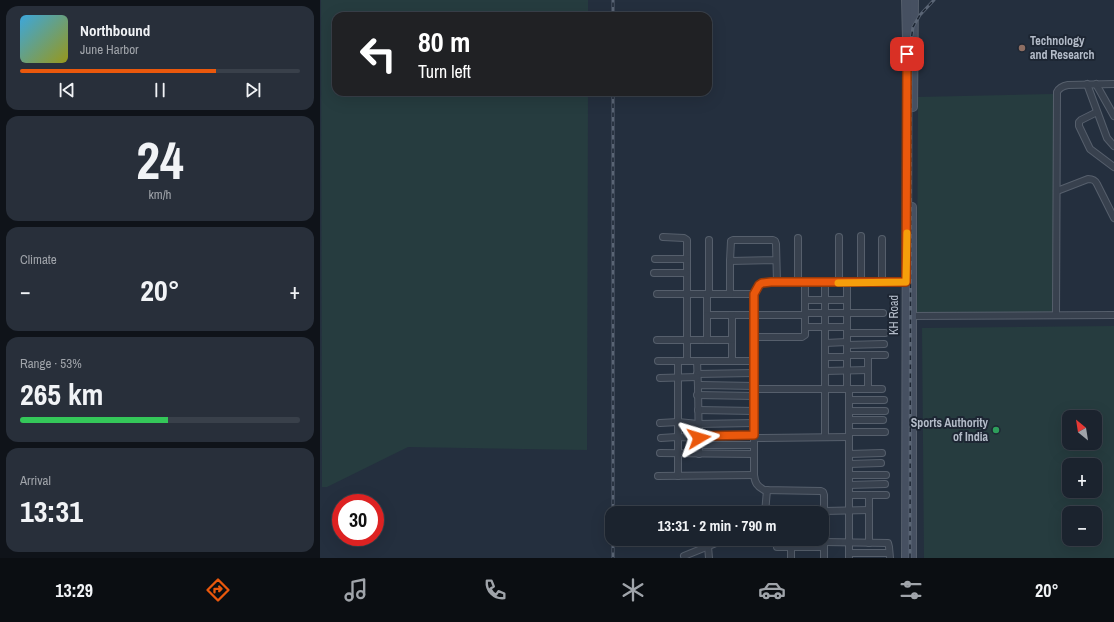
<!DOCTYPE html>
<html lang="en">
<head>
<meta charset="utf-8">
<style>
  :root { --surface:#1b232e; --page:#282f3a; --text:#f1f3f6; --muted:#a0a4aa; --line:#39404a; --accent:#ea580c }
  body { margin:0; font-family:"Archivo Narrow",sans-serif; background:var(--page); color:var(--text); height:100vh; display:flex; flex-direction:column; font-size:15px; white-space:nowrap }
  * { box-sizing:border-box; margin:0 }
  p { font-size:13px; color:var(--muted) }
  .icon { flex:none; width:22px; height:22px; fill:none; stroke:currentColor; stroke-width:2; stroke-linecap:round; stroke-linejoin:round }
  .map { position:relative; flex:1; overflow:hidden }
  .sheet { display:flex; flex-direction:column; gap:6px; padding:6px; background:#0f1319; width:320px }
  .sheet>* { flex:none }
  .guide { position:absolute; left:12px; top:12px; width:380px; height:84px; border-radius:12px; box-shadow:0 4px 16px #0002,0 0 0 1px var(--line); background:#202124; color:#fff; overflow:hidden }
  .needle { width:26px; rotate:330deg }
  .tools { position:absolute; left:742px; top:410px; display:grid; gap:8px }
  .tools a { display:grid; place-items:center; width:40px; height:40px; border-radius:8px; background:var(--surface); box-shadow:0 4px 16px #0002,0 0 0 1px var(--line); font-size:20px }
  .speed { position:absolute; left:12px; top:494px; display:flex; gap:8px; font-size:20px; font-weight:700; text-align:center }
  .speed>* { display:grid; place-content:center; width:52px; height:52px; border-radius:50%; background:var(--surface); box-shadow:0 4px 16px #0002,0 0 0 1px var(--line); line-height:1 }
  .speed .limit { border:6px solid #d22; background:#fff; color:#111 }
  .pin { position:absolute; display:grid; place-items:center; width:34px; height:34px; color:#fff; margin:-17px; border-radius:8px; box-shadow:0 2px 6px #0006 }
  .me { position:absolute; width:44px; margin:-22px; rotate:83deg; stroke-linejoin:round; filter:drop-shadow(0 0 3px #0008) }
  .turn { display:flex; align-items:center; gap:14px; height:84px; padding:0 20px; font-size:18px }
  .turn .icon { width:52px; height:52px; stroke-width:2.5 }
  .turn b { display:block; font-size:28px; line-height:34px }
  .big { font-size:30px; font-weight:800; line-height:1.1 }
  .sheet .widget { flex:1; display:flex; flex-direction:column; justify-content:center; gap:6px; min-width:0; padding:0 14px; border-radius:12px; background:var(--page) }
  .sheet .dial { align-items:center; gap:0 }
  .dial b { font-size:52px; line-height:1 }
  .song { display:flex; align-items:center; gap:12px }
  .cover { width:48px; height:48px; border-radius:6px; background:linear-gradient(135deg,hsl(200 70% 55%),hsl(60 70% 35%)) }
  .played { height:4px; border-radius:2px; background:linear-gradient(90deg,var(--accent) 70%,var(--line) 70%) }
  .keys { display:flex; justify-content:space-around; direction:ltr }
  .heat { display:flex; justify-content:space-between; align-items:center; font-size:22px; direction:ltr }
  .charge { height:6px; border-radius:3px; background:linear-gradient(90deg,#34c759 53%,var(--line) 0) }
  .trip { position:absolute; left:285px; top:506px; width:224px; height:40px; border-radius:12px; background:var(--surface); box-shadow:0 4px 16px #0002,0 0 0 1px var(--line); font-weight:800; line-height:40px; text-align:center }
  .tabs { display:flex; height:64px; justify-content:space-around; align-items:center; background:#0b0e12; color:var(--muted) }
  .tabs .icon { width:28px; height:28px }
  .tabs .on { color:var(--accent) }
  .tabs b { font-size:18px; color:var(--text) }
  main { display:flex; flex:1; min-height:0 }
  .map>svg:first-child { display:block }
  .green { fill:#263c3f; fill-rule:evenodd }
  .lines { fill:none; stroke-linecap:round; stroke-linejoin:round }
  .minor-casing { stroke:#565f6c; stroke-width:8 }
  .secondary-casing { stroke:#565f6c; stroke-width:10 }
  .minor { stroke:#38414e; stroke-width:6 }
  .secondary { stroke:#465061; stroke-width:8 }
  .rail-casing { stroke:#5a6575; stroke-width:3 }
  .rail { stroke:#1d2633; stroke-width:1.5; stroke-dasharray:4.5; stroke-linecap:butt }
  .route-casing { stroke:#983908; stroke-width:10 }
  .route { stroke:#ea580c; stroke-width:7 }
  .slow { stroke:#f59e0b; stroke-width:7 }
  .education-dot { fill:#8d6e63; stroke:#1d2633; stroke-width:1.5 }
  .leisure-dot { fill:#2e9e5b; stroke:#1d2633; stroke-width:1.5 }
  .labels { text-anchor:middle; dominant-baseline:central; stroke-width:4; stroke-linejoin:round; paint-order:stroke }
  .poi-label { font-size:12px; font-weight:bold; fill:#b4bcc9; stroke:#1d2633; text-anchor:start }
  .street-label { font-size:12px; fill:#b4bcc9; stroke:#1d2633 }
</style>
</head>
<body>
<main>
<section class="sheet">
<div class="widget">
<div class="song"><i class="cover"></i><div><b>Northbound</b><p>June Harbor</p></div></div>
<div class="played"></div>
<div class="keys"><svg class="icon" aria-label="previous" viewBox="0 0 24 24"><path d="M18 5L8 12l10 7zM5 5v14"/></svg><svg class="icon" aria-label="pause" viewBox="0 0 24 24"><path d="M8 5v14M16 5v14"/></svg><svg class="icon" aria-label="next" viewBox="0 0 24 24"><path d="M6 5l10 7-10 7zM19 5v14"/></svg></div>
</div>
<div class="widget dial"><b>24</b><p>km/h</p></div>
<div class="widget"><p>Climate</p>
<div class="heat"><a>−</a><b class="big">20°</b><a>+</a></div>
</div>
<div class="widget"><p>Range · 53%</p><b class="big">265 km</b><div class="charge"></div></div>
<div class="widget"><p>Arrival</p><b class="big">13:31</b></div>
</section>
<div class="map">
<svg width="794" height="558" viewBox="0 0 794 558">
  <rect width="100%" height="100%" fill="#242f3e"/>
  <g class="green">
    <polygon points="1,0 268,0 268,16 16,16 16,92 268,92 267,450 88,447 7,487 2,487"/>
    <polygon points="733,94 733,308 731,317 597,316 598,97"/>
    <path d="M794,326V558H604L602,328ZM749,417H775V443H749ZM749,465H775V491H749ZM749,513H775V539H749Z"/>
  </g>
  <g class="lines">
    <defs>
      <g id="minor">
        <polyline points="767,84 787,138 794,146"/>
        <polyline points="776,84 794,116"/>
        <polyline points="777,112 761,120 759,122 759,126 770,149 794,167"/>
        <path d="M737,191L768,179C773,179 775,180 777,184L794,218"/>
        <polyline points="343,237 364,238 367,240 367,361"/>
        <polyline points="478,238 478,283"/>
        <polyline points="335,259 367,259"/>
        <polyline points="456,260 410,261 411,241 413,240 453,240 455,241 456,244 457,282"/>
        <polyline points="410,261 410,294 434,294"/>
        <polyline points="334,273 367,273"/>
        <polyline points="541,282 541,236"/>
        <polyline points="562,282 562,239"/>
        <polyline points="519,283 519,237"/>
        <polyline points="337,294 387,294"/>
        <polyline points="389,294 389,240"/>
        <polyline points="410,294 387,294 387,315 485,315"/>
        <polyline points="485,300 527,300"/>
        <polyline points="485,313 563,313"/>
        <path d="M736,315L737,92C739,88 743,86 748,85L794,84"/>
        <polyline points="588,316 794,315"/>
        <polyline points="485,327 527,327"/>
        <polyline points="527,333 565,333"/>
        <polyline points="434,337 482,337 485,335 485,283"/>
        <polyline points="337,340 412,340 412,361"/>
        <polyline points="387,340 387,315"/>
        <polyline points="412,340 412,315"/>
        <polyline points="505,343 527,342"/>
        <polyline points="527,345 564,344"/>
        <polyline points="528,355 565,355"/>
        <polyline points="505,357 527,357"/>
        <polyline points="338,361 358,361"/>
        <polyline points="377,361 378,387"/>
        <polyline points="505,371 548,370"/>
        <polyline points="377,374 434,373"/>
        <polyline points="340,378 377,377"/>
        <polyline points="434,389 529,389"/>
        <polyline points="527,389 527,283"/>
        <polyline points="548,389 548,355"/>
        <polyline points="377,395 434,396"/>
        <polyline points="529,400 564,400"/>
        <polyline points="378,410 434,411"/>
        <polyline points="529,411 565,411"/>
        <polyline points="529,420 563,420"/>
        <polyline points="340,423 358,422 378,424 434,423"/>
        <polyline points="529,432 565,432"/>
        <polyline points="379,436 434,435"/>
        <polyline points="505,437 505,283"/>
        <polyline points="341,438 357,437 379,438"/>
        <polyline points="434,438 529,437"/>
        <polyline points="379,445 434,445"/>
        <polyline points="340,453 434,454"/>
        <polyline points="379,454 378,387 381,385 434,386"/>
        <polyline points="529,454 562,453"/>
        <polyline points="529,464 561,463"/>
        <polyline points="529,475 566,475"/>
        <polyline points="338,476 434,475"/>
        <polyline points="358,476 358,361 434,361"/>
        <polyline points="529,485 565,484"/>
        <polyline points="529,495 566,495"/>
        <polyline points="549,495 549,543"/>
        <polyline points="504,511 549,510"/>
        <polyline points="445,513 447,490"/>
        <polyline points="504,542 568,543 569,547 570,558"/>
        <polyline points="388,546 389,558"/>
        <polyline points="457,547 504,547"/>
        <polyline points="529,553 569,553"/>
        <polyline points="364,556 396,543 438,543 442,539"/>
        <polyline points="471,558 471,547"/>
        <path d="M504,558V495L503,492L501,491L444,490C437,486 435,483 434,475V294L439,285L442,283L451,282L478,283L590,282"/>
        <polyline points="529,558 529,389 562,389"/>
      </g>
      <g id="secondary">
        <polyline points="593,107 594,0"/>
        <polyline points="586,558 587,147 587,39 586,0"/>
        <polyline points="592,558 592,207"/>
      </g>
    </defs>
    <use href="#minor" class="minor-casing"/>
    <use href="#secondary" class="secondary-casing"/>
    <use href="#minor" class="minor"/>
    <use href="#secondary" class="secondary"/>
    <defs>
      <g id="rail">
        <polyline points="293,16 293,0"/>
        <polyline points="293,513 293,92"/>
        <polyline points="293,539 293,558"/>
        <polyline points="590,558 591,41 593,27 600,15 614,0"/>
      </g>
    </defs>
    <use href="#rail" class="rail-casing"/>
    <use href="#rail" class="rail"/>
  </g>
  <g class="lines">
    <defs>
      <polyline id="route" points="379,438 379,436 434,435 434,294 439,285 442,283 451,282 586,282 587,54"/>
    </defs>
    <use href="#route" class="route-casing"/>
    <use href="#route" class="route"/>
    <polyline class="slow" points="518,283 586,282 587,233"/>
  </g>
  <circle class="education-dot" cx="702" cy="48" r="4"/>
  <circle class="leisure-dot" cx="676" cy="430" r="4"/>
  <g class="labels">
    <g class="poi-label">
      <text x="710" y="41">Technology<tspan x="710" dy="14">and Research</tspan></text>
      <text x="668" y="423" text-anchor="end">Sports Authority<tspan x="668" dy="14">of India</tspan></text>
    </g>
    <g class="street-label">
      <text transform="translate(574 315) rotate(-90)">KH Road</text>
    </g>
  </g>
</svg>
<div class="tools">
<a><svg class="needle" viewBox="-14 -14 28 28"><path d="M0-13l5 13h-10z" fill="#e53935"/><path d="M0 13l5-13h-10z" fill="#a0a4aa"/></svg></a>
<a>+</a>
<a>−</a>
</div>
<div class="speed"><div class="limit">30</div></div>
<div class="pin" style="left:587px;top:54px;background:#d93025"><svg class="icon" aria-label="arrive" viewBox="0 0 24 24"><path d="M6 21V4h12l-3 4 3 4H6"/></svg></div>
<svg class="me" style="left:379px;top:438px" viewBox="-20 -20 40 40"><path d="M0-17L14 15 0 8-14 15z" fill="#ea580c" stroke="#fff" stroke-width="4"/></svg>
<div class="trip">13:31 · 2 min · 790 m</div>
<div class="guide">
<div class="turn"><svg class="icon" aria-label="left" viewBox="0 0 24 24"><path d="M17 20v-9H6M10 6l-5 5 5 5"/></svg><div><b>80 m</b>Turn left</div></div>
</div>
</div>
</main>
<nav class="tabs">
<b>13:29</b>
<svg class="icon on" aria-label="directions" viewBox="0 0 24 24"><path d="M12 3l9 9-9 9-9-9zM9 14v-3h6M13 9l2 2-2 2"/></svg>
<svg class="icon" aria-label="music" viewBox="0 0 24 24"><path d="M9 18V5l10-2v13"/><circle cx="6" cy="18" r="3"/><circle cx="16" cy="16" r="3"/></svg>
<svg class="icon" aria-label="phone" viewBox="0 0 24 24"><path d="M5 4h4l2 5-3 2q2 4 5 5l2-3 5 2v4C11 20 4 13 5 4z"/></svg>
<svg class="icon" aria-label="climate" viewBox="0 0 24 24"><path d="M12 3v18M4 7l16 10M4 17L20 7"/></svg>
<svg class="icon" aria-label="car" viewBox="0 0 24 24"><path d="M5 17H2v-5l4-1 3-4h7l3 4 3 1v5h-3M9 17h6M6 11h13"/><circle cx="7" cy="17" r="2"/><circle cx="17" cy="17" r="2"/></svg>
<svg class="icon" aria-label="filters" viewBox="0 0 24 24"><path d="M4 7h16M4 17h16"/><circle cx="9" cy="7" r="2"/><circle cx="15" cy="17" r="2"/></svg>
<b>20°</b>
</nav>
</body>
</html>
